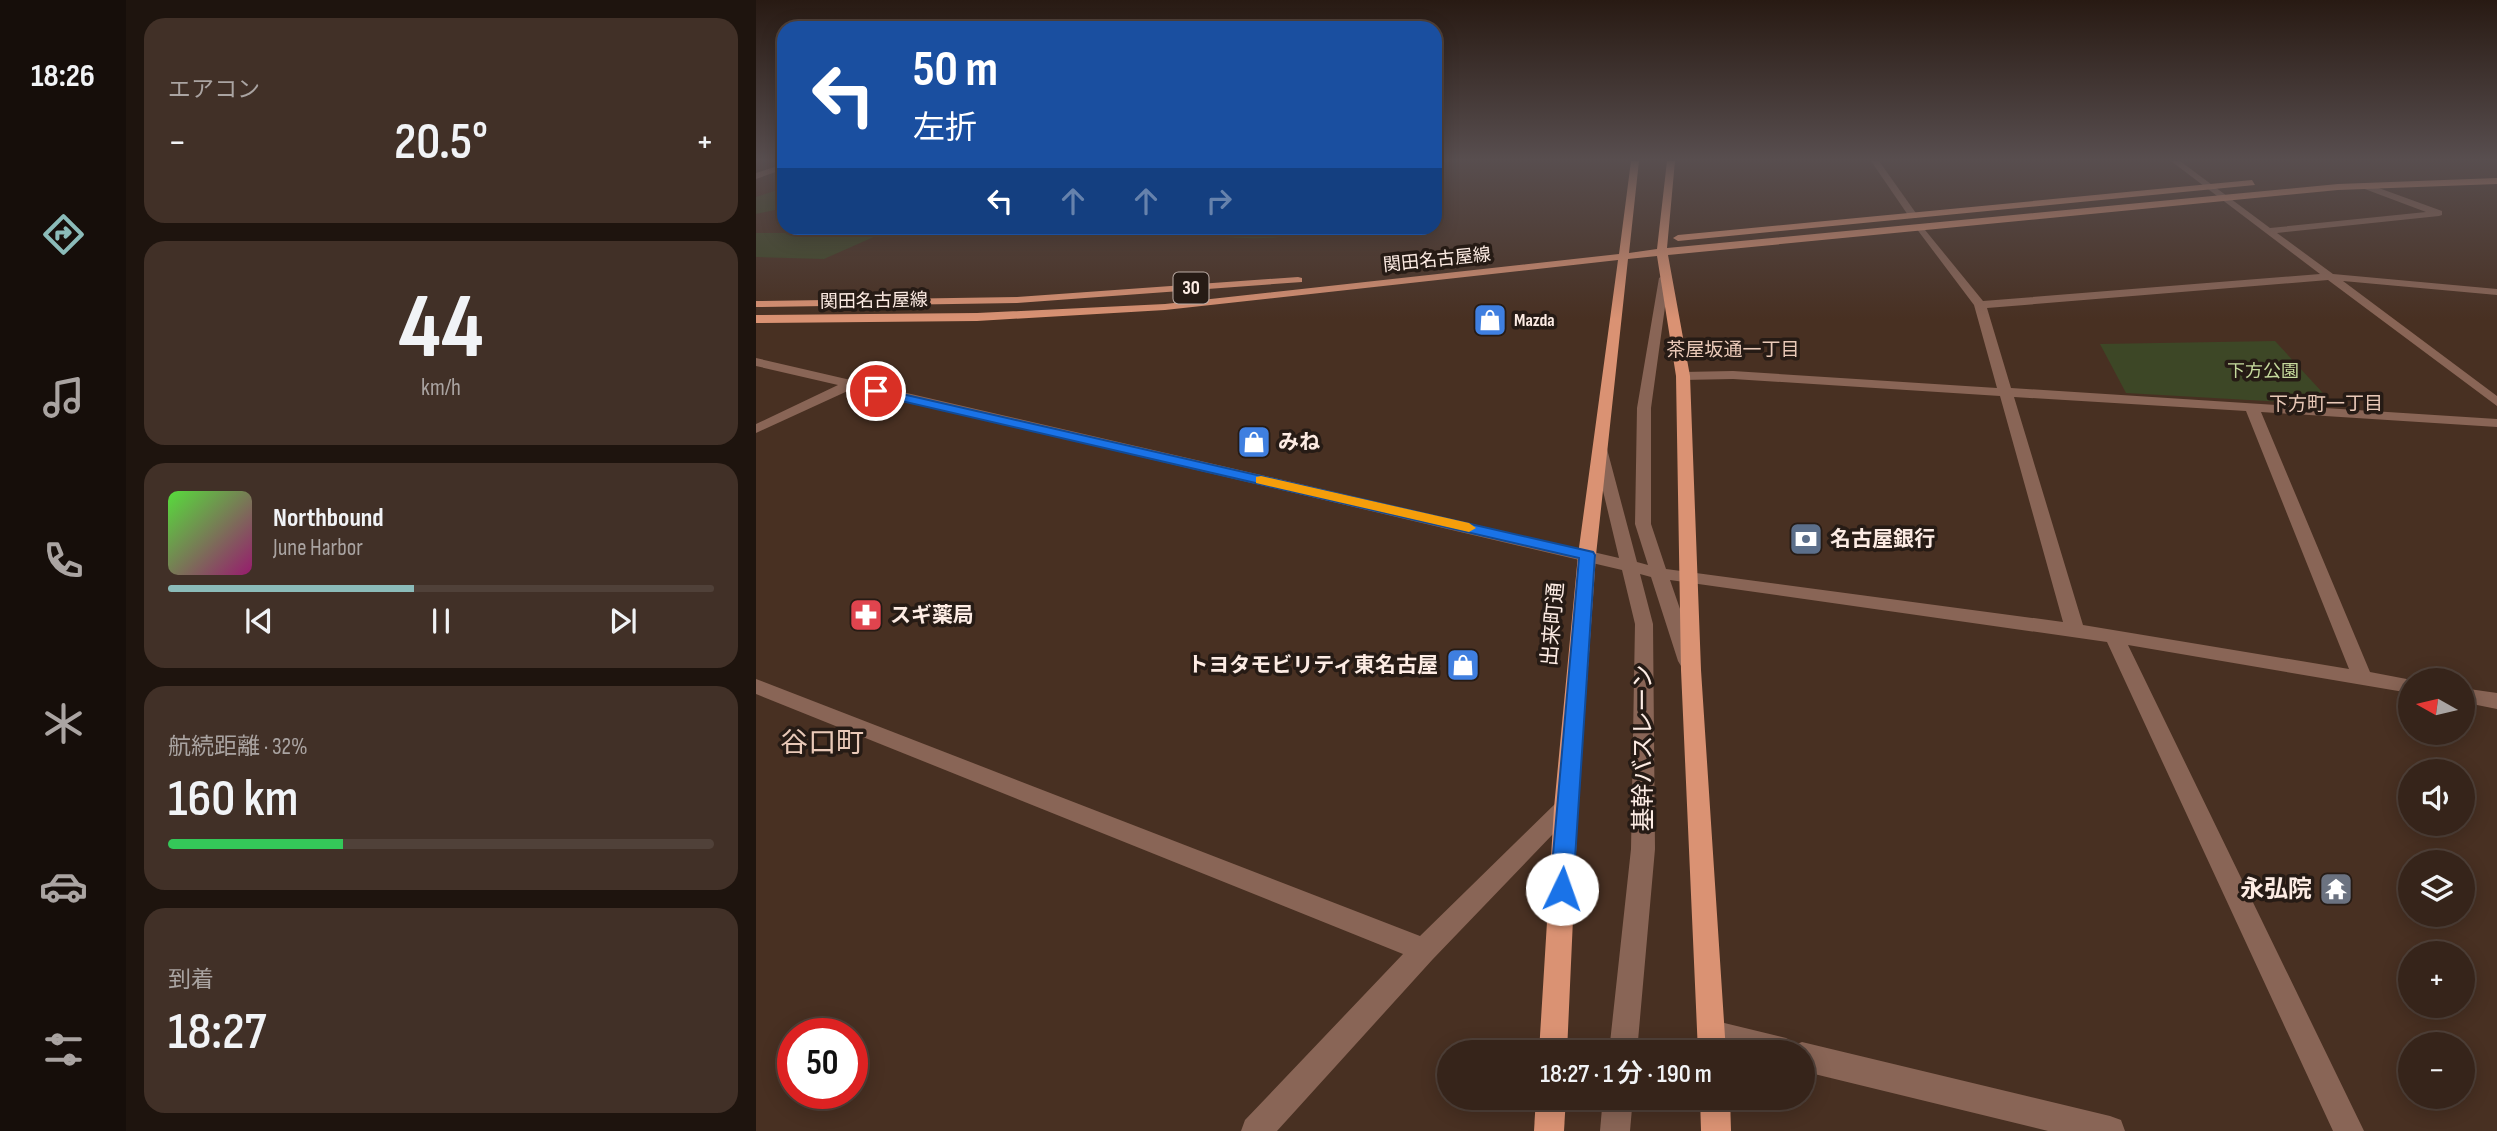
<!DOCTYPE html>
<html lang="ja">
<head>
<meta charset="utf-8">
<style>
  :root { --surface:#36241a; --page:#413027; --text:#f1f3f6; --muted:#aaa4a2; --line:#504139; --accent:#8bbbb9 }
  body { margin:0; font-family:"Sofia Sans Condensed","Noto Sans JP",sans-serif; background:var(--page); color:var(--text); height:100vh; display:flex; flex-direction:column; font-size:26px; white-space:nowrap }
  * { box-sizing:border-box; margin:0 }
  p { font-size:23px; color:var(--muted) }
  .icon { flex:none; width:38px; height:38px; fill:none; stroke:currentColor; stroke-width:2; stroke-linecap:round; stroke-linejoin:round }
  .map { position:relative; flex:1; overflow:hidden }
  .panel { display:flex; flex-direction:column; gap:18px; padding:18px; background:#1e140e; width:630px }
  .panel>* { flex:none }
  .top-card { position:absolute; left:21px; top:21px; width:665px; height:214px; border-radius:21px; box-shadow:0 4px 18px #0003,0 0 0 2px var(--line); background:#1a4fa0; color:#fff; overflow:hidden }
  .needle { width:46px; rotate:278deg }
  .buttons { position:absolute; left:1642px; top:668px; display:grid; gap:14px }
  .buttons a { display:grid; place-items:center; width:77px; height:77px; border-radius:50%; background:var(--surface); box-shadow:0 4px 18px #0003,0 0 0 2px var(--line); font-size:35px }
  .speed { position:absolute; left:21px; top:1018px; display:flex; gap:14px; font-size:35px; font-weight:700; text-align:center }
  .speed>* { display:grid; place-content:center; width:91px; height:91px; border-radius:50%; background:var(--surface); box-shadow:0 4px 18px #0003,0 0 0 2px var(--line); line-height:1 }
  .speed .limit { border:10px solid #d22; background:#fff; color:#111 }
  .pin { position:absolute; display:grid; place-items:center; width:60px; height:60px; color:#fff; margin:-30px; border:4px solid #fff; border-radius:50%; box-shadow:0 2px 7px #0007 }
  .me { position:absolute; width:77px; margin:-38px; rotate:3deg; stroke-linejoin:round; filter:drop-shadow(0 0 5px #0008) }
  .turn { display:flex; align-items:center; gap:24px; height:147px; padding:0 21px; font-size:32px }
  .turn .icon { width:91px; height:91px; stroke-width:2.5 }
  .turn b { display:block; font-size:49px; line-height:60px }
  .lanes { display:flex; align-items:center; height:66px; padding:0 21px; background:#0003; justify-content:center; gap:35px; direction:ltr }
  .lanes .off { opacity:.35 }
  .big { font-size:52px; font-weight:600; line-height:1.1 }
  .panel .card { flex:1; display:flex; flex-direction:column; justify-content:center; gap:10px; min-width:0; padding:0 24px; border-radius:21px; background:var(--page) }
  .panel .dial { align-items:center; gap:0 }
  .dial b { font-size:91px; line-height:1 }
  .song { display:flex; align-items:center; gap:21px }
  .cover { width:84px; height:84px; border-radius:10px; background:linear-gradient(135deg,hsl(110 70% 55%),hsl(320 70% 35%)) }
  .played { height:7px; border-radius:4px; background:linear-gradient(90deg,var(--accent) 45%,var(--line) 45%) }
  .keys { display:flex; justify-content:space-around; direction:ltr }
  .heat { display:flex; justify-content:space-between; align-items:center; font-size:38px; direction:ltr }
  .charge { height:10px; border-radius:5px; background:linear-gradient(90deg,#34c759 32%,var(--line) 0) }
  .trip { position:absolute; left:681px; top:1040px; width:378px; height:70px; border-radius:35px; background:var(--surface); box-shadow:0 4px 18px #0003,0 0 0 2px var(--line); font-weight:600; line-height:70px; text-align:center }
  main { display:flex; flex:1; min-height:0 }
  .tabs { display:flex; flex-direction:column; width:126px; justify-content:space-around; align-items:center; background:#160e0a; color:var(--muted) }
  .tabs .icon { width:49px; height:49px }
  .tabs .selected { color:var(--accent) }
  .tabs b { font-size:32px; color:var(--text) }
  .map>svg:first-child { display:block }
  .green { fill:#3d4726 }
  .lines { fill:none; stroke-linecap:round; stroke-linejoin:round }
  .minor { fill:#896556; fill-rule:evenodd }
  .major { fill:#da9273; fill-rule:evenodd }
  .route { fill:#1a73e8; stroke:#114b97; stroke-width:2 }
  .slow { fill:#f59e0b }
  .labels { text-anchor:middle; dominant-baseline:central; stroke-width:7; stroke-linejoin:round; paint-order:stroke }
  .far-street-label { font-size:18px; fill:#fdece4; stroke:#261b15 }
  .far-poi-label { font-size:18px; font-weight:bold; fill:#fdece4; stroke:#261b15; text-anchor:start }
  .far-park-label { font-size:18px; fill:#c6da9d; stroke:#261b15 }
  .shield { fill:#261b15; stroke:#bcada6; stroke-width:2 }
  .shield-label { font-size:19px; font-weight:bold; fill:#fdece4 }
  .far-neighbourhood-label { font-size:19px; fill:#e9c9b8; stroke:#261b15 }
  .poi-label { font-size:21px; font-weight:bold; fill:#fdece4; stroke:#261b15; text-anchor:start }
  .street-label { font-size:21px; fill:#fdece4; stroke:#261b15 }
  .near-street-label { font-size:24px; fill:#fdece4; stroke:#261b15 }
  .near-poi-label { font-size:24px; font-weight:bold; fill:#fdece4; stroke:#261b15; text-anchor:end }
  .near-quarter-label { font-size:28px; fill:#e9c9b8; stroke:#261b15 }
</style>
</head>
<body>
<main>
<nav class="tabs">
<b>18:26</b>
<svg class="icon selected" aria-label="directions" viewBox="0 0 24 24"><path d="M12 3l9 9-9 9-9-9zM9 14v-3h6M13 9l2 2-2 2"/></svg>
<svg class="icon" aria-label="music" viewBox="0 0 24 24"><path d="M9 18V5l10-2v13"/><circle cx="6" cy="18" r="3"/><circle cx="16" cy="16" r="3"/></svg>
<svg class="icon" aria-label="phone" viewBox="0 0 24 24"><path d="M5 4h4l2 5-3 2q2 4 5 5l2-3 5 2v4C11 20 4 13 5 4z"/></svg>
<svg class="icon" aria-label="climate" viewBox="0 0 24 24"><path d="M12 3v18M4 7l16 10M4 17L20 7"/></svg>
<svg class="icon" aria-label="car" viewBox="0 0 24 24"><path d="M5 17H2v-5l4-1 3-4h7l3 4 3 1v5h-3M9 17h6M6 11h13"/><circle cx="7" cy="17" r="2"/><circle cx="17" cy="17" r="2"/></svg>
<svg class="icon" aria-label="filters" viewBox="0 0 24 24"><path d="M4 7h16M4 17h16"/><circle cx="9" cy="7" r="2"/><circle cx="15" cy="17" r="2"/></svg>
</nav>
<section class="panel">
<div class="card"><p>エアコン</p>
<div class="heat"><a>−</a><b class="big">20.5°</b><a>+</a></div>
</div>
<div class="card dial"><b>44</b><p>km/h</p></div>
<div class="card">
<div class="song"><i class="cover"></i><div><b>Northbound</b><p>June Harbor</p></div></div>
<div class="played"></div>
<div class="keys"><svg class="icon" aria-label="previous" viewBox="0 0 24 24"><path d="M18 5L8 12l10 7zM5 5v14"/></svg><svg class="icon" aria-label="pause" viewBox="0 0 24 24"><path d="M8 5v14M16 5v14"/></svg><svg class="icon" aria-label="next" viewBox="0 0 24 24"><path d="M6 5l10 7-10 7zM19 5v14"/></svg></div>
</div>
<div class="card"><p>航続距離 · 32%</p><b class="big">160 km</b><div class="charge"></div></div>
<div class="card"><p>到着</p><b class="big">18:27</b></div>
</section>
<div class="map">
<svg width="1741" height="1131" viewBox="0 0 1741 1131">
  <rect width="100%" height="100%" fill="#483022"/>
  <g class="green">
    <polygon points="28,188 28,208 0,214 0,197"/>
    <polygon points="66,228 138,228 68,259 0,257 0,233 34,233"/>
    <path d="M423,228H552C531,247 446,234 416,233Z"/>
    <polygon points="1519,341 1578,405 1370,393 1344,344"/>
  </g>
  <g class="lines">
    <g class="minor">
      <polygon points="1115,161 1123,161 1162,216 1160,218 1154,218"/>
      <path d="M1415,161H1424L1514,228L1670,212L1606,188L1609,183L1686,211V215L1683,216L1521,233L1577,274L1741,289V295L1587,281L1741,396V406L1572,280L1231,308L1255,388L1741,419V427L1505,412L1614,672L1661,681H1654V693L1372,645L1608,1131H1577L1351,642L914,580L942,661L939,666H925L922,661L895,577L884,574L897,624L899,849L881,1052H853L875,849L879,624L866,570L96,389L0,433V424L82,385L0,366V358L863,558L837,449L844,445L851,449L881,562L892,565L879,524L881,408L903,278L908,275L913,278L895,408V524L910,569L1307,622L1244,396L977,379L927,380L920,376L927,372L977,371L1241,388L1218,305L1160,228L1165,225L1227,301L1564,274ZM1258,397L1490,411L1593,669L1327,625Z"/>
      <polygon points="28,164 28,169 0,179 0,173"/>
      <polygon points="0,679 664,936 802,801 810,799 818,801 822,808 677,959 521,1131 485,1131 489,1120 647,954 0,694"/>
      <polygon points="1706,688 1741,693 1741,709 1706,702"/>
      <path d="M956,1020L1030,1038L1041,1044L1046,1042L1354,1116L1365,1120L1369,1131H1292L1046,1071V1052C1013,1052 977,1057 946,1044L942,1034L946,1024Z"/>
      <polygon points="847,1097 877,1097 874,1131 844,1131"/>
    </g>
    <g class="major">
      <polygon points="875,161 883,161 873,253 901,249 911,161 919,161 911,248 1582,184 1741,178 1741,184 1582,190 912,255 934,376 945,670 970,1052 942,1052 925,670 920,376 901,256 872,259 840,555 822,808 811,1052 783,1052 798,808 822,555 862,260 409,310 221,321 0,323 0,315 221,313 409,304 863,254"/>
      <polygon points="1496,180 1499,185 922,241 917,238 922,235"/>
      <polygon points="542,277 546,278 546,282 261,303 0,307 0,301 261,297"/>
      <polygon points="780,1097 810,1097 808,1131 778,1131"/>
      <polygon points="944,1097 974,1097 975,1131 945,1131"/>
    </g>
  </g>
  <linearGradient id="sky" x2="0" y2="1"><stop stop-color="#281a13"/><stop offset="0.5" stop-color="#584e4f"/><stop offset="1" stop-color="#584e4f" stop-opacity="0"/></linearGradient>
  <rect width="1741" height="319" fill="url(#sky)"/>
  <polygon class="route" points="120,388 837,552 839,555 817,889 814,896 806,899 798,896 794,889 823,558 115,394 115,389"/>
  <polygon class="slow" points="505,476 713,523 720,528 713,532 500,483 500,477"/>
  <defs>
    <symbol id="shop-square" viewBox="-11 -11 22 22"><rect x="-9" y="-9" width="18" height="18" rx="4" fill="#3f7fe0" stroke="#261b15"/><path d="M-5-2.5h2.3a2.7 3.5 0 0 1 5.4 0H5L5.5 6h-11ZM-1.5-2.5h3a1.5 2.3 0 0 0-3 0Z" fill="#fff"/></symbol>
    <symbol id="bank-square" viewBox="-11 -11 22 22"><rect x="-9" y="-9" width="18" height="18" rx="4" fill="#5c6f8a" stroke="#261b15"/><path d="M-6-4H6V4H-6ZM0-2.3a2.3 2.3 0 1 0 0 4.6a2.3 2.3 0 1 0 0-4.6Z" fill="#fff"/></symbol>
    <symbol id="pharmacy-square" viewBox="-11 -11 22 22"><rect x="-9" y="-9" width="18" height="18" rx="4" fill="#e0444e" stroke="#261b15"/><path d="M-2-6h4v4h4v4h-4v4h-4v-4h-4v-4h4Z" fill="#fff"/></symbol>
    <symbol id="temple-square" viewBox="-11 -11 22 22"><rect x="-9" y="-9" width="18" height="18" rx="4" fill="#6b7280" stroke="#261b15"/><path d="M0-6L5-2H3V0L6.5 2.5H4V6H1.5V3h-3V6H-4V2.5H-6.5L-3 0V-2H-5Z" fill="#fff"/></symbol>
  </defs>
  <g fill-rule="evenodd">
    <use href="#shop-square" x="715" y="301" width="38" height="38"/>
    <use href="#shop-square" x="479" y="423" width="38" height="38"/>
    <use href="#bank-square" x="1031" y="520" width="38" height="38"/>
    <use href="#pharmacy-square" x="91" y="596" width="38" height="38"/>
    <use href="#shop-square" x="688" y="646" width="38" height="38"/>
    <use href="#temple-square" x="1561" y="870" width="38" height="38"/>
  </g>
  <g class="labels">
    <g class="far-street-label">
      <text transform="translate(681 260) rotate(-6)">関田名古屋線</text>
      <text transform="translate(118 301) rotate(-1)">関田名古屋線</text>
    </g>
    <g class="far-poi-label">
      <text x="758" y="320">Mazda</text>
    </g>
    <g class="far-park-label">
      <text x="1507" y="371">下方公園</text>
    </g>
    <rect class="shield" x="417.5" y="272.5" width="35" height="31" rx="5"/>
    <g class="shield-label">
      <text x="435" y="288">30</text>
    </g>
    <g class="far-neighbourhood-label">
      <text x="977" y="350">茶屋坂通一丁目</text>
      <text x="1570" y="404">下方町一丁目</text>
    </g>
    <g class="poi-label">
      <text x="522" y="442">みね</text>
      <text x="1074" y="539">名古屋銀行</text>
      <text x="134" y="615">スギ薬局</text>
      <text x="682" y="665" text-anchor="end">トヨタモビリティ東名古屋</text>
    </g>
    <g class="street-label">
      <text transform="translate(797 624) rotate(-85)">出来町通</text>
    </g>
    <g class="near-street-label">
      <text transform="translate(887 748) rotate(-90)">基幹バスレーン</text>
    </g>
    <g class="near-poi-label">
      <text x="1556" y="889">永弘院</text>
    </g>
    <g class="near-quarter-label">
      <text x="66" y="743">谷口町</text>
    </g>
  </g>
</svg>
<div class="buttons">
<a><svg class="needle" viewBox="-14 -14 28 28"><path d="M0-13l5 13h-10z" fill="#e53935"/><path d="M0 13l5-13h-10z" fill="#aaa4a2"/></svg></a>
<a><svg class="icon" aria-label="sound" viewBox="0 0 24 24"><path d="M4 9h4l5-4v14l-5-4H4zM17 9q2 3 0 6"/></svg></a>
<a><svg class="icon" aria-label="layers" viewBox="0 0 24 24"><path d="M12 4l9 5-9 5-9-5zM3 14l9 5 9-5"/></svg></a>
<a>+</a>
<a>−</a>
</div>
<div class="speed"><div class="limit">50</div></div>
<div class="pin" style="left:120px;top:391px;background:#d93025"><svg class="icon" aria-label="arrive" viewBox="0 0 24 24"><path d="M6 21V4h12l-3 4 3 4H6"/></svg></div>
<svg class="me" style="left:806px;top:889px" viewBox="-20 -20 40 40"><circle r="19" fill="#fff"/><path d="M0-13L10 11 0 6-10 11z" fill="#1a73e8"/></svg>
<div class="trip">18:27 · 1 分 · 190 m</div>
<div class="top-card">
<div class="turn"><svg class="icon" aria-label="left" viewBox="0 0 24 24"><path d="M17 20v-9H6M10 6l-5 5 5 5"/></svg><div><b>50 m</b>左折</div></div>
<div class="lanes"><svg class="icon" aria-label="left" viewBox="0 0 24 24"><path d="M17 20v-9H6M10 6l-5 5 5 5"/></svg><svg class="icon off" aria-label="ahead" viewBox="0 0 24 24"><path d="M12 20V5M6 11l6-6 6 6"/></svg><svg class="icon off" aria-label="ahead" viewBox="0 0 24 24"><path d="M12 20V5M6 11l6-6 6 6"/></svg><svg class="icon off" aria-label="right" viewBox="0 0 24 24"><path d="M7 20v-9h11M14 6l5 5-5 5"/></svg></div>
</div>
</div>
</main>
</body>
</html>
